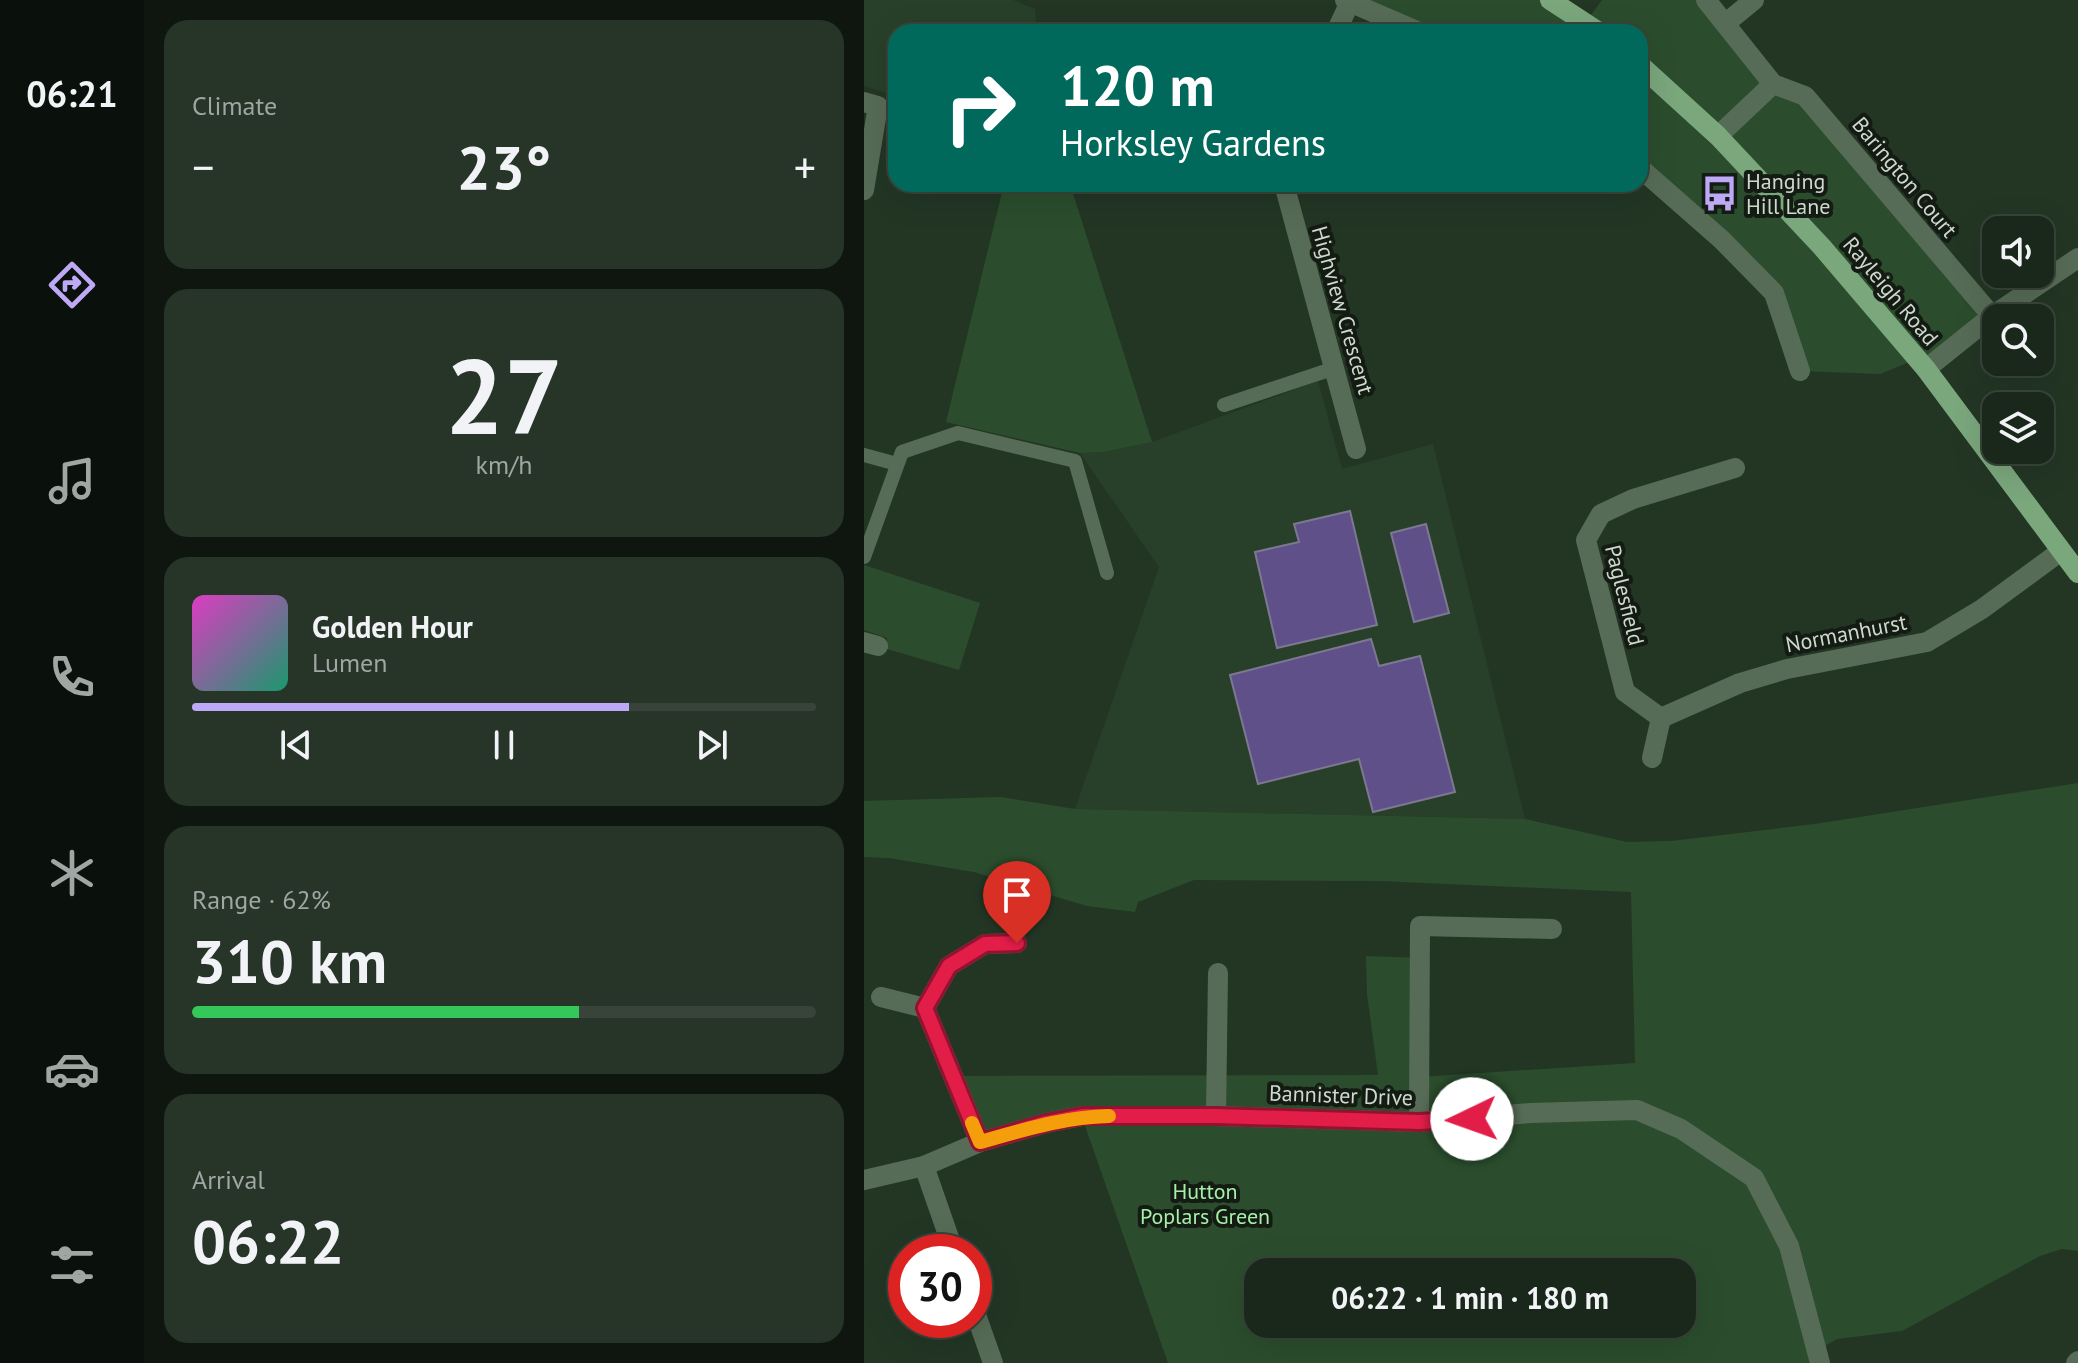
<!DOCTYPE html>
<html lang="en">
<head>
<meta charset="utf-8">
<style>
  :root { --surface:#1a281b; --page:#273428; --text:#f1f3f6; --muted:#9fa6a3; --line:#38443a; --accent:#bda9f5 }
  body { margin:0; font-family:"PT Sans",sans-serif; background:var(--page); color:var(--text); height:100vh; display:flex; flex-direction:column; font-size:30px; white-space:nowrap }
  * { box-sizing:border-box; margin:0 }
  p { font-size:26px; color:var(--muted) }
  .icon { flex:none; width:44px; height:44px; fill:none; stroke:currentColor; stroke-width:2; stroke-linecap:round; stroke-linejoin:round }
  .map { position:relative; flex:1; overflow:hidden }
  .drawer { display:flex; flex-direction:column; gap:20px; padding:20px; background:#0e160f; width:720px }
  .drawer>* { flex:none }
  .hud { position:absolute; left:24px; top:24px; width:760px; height:168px; border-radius:24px; box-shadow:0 8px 32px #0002,0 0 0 2px var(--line); background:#00695c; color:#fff; overflow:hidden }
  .tools { position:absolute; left:1118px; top:216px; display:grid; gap:16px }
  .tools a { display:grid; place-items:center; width:72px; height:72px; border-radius:16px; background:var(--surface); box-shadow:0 8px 32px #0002,0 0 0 2px var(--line); font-size:40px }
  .speed { position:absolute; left:24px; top:1234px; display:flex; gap:16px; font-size:40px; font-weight:700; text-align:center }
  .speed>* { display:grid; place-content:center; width:104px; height:104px; border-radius:50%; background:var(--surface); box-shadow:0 8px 32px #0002,0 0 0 2px var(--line); line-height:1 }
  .speed .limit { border:12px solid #d22; background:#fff; color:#111 }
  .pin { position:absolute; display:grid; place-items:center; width:68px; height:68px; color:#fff; margin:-82px -34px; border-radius:50% 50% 50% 0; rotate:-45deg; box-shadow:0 0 8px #0007 }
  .pin .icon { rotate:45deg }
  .me { position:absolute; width:88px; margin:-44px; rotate:267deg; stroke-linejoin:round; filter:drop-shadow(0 0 6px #0008) }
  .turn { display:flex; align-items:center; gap:28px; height:168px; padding:0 40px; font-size:36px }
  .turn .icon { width:104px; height:104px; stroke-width:2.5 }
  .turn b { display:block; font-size:56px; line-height:68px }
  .big { font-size:60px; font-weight:600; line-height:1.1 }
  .drawer .widget { flex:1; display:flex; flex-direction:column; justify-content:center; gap:12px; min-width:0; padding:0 28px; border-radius:24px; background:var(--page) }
  .drawer .dial { align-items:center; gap:0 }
  .dial b { font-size:104px; line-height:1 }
  .song { display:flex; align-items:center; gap:24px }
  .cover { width:96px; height:96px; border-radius:12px; background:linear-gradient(135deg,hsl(310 70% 55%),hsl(160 70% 35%)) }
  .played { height:8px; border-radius:4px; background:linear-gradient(90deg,var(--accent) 70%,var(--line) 70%) }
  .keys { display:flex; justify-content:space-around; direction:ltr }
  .heat { display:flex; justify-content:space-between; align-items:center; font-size:44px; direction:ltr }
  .charge { height:12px; border-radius:6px; background:linear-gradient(90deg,#34c759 62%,var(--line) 0) }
  .trip { position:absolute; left:380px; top:1258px; width:452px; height:80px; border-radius:24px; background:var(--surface); box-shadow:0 8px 32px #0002,0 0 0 2px var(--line); font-weight:600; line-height:80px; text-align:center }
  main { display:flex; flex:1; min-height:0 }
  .menu { display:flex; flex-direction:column; width:144px; justify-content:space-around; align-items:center; background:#0a100b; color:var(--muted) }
  .menu .icon { width:56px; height:56px }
  .menu .on { color:var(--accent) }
  .menu b { font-size:36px; color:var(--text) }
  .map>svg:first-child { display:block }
  .built { fill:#284029 }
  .green { fill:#2b4d2d; fill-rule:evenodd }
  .building { fill:#605089; stroke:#7d7891; stroke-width:2 }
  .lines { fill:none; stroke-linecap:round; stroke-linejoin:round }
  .service { stroke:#576c57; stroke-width:14 }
  .minor { stroke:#576c57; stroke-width:20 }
  .primary { stroke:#7ba77d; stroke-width:20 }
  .route-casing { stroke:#92132f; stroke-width:20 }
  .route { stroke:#e11d48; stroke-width:14 }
  .slow { stroke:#f59e0b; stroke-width:14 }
  .labels { text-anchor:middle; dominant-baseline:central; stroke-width:8; stroke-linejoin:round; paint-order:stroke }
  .street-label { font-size:22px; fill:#ced9ce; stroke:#131b13 }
  .poi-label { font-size:22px; fill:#ced9ce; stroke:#131b13; text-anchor:start }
  .park-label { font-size:22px; fill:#a5f0a8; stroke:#131b13 }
</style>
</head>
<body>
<main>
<nav class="menu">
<b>06:21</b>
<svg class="icon on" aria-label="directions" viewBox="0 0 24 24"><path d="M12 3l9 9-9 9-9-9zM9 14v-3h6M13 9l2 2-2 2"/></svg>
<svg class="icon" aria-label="music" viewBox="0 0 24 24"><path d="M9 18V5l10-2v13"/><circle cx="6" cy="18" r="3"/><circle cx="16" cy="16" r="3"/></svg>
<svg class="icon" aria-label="phone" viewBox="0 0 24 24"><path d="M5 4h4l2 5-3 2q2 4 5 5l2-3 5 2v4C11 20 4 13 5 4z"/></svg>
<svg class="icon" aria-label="climate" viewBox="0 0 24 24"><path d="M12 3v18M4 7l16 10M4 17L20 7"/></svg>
<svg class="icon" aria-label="car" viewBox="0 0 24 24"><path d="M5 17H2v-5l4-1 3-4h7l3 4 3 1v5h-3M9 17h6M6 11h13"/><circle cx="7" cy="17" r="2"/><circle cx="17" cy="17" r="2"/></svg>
<svg class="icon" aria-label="filters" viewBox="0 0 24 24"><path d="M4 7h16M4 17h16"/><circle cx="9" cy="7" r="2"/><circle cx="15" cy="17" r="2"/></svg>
</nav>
<section class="drawer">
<div class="widget"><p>Climate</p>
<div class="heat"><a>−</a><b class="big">23°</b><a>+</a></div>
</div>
<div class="widget dial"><b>27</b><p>km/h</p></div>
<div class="widget">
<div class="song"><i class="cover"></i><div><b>Golden Hour</b><p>Lumen</p></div></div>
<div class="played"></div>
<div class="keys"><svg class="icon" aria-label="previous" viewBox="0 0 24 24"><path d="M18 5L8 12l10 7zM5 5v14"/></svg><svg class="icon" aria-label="pause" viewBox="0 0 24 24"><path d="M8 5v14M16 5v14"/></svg><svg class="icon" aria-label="next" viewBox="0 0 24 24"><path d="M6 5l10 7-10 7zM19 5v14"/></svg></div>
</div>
<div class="widget"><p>Range · 62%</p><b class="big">310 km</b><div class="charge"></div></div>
<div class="widget"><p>Arrival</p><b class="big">06:22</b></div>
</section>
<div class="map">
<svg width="1214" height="1363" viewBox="0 0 1214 1363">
  <rect width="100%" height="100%" fill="#233624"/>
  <g class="built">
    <polygon points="0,0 149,0 171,9 173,32 32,32 32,96 0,86"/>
    <polygon points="454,381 478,469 569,444 661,819 211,809 295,567 216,453 240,452 288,442"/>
  </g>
  <g class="green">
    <polygon points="481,0 686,0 722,22 738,0 842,0 909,84 941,96 1128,316 1062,369 1053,359 1016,374 936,371 909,293 776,168 776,32 555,32"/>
    <polygon points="140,184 206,184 288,442 240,452 216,453 82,422"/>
    <polygon points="0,565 116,603 95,670 23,649 23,638 0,630"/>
    <path d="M1214,783V1251L1198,1249L1176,1256L1038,1331L973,1339L954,1350V1363H304L218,1117L116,1142L89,1076L514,1075L503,994L502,956L556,958L555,1077L771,1063L767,892L517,881L330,880L274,902L271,912L223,906L110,872L25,858L0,857V801L137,797L211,809L661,819L763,842L807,841L951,824ZM394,1272H818V1324H394Z"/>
  </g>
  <g class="building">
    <polygon points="486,511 513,625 413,648 391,552 435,542 430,524"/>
    <polygon points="562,524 585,613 550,622 527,533"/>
    <polygon points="507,639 515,666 556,656 591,792 509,812 495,759 394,784 366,675"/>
  </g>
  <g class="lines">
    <g class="service">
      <polyline points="360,405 471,368"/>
      <polyline points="0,455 33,464"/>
      <polyline points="0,557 38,452 94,433 211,461 243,573"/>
    </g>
    <g class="minor">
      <polyline points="481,0 555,32"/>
      <polyline points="842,0 909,84"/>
      <polyline points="862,23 890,0"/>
      <polyline points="472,32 486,2"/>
      <polyline points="0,102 14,106 0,190"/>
      <polyline points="854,136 909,84 941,96 1128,316"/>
      <polyline points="776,168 858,240 910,293 936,371"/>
      <polyline points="420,184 492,449"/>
      <polyline points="1062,369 1128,316 1214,258"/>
      <polyline points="0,642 14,646"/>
      <polyline points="797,718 761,692 722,540 737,514 769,499 871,468"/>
      <polyline points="788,758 797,718 876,683 923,669 1063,642 1118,609 1197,551"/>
      <polyline points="17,997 61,1008"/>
      <polyline points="352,1116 354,973"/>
      <polyline points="555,1122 556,926 688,929"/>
      <polyline points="116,1142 61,1008 85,966 121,944 153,943"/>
      <polyline points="60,1166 90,1252"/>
      <polyline points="0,1180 60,1166 116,1142 182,1123 218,1116 352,1116 555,1122 667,1113 773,1110 817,1129 890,1178 925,1246 956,1363"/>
      <polyline points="110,1309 129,1363"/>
      <polyline points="1212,1363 1214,1361"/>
    </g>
    <g class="primary">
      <polyline points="686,0 735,32"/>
      <polyline points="776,65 854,136 958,247 1062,369 1214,573"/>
    </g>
  </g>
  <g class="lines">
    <defs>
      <polyline id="route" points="153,943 121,944 85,966 61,1008 116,1142 182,1123 218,1116 352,1116 555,1122 608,1119"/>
    </defs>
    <use href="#route" class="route-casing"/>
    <use href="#route" class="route"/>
    <path class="slow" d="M108,1123L116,1142C159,1130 200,1117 245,1116"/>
  </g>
  <defs>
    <symbol id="bus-bare" viewBox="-9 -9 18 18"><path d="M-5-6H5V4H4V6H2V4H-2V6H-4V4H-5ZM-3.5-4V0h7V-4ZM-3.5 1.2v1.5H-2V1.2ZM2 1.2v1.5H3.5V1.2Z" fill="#bda9f5" stroke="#131b13" stroke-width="2.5" paint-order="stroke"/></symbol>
  </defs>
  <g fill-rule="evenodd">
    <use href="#bus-bare" x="830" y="168" width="51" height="51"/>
  </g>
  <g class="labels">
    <g class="street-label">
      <text transform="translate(1041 177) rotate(50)">Barington Court</text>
      <text transform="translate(1027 291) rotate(50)">Rayleigh Road</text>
      <text transform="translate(479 310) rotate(74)">Highview Crescent</text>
      <text transform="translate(761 595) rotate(76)">Paglesfield</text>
      <text transform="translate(982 633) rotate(-11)">Normanhurst</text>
      <text transform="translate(477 1095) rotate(2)">Bannister Drive</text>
    </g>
    <g class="poi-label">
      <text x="882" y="181">Hanging<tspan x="882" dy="25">Hill Lane</tspan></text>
    </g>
    <g class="park-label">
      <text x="341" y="1191">Hutton<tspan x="341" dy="25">Poplars Green</tspan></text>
    </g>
  </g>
</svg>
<div class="tools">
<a><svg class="icon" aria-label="sound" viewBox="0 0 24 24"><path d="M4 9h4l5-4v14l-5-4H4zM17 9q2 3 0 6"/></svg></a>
<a><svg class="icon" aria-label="search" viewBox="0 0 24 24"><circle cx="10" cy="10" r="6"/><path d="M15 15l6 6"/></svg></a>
<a><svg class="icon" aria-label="layers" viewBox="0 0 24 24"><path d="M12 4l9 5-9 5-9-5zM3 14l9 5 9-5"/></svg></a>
</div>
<div class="speed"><div class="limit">30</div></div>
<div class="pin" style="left:153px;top:943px;background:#d93025"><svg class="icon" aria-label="arrive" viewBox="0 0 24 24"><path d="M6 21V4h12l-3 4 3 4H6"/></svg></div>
<svg class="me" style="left:608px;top:1119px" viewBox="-20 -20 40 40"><circle r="19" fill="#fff"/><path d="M0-13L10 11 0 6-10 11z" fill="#e11d48"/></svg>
<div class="trip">06:22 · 1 min · 180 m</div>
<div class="hud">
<div class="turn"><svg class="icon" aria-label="right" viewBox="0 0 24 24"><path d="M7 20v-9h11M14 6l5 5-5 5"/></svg><div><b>120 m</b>Horksley Gardens</div></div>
</div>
</div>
</main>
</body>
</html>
